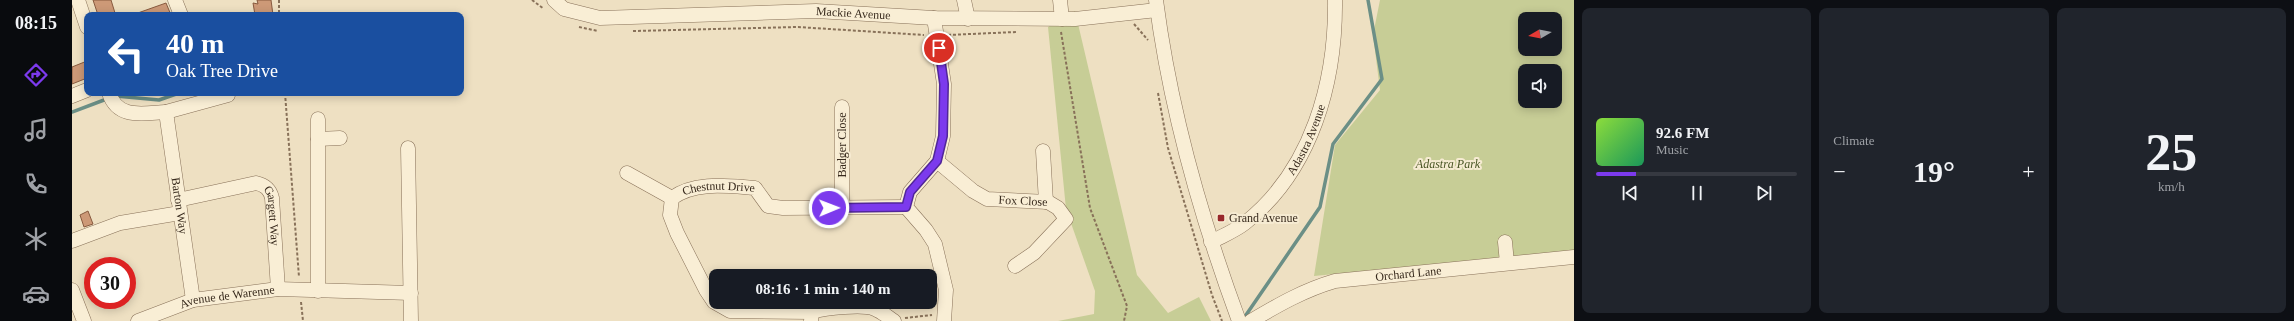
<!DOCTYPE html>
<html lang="en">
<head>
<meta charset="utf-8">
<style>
  :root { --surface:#171b24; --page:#20242c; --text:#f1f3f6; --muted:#9ea1a6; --line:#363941; --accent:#7c3aed }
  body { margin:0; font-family:"Times New Roman",serif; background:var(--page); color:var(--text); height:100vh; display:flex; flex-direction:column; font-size:15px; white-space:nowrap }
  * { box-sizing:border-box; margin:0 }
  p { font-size:13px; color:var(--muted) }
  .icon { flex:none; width:22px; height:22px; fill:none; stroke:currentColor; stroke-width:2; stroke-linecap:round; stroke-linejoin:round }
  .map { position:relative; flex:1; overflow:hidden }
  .panel { display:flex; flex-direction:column; gap:8px; padding:8px; background:#0d0f14; width:720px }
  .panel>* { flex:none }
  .guide { position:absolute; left:12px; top:12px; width:380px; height:84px; border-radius:8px; box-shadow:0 2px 10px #0003; background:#1a4fa0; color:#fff; overflow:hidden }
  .needle { width:26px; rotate:260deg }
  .buttons { position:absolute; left:1446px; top:12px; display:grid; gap:8px }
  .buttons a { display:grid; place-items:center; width:44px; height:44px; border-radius:8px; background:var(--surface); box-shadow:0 2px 10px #0003; font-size:20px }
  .speed { position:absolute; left:12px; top:257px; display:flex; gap:8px; font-size:20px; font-weight:700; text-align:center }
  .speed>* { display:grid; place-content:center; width:52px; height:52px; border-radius:50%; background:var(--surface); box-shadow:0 2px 10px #0003; line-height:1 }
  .speed .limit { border:6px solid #d22; background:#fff; color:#111 }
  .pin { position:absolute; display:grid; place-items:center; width:34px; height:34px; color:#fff; margin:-17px; border:2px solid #fff; border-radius:50%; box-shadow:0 1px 4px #0007 }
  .me { position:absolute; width:44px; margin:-22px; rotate:89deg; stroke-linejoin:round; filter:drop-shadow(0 0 3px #0008) }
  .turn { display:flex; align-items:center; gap:14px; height:84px; padding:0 16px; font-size:18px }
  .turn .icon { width:52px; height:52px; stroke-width:2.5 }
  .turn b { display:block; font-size:28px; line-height:34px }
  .big { font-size:30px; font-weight:800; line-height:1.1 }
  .panel .widget { flex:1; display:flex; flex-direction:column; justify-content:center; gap:6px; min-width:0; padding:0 14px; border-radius:8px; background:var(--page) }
  .panel .dial { align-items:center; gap:0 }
  .dial b { font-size:52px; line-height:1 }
  .song { display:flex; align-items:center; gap:12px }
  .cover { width:48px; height:48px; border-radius:6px; background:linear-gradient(135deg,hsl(90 70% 55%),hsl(150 70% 35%)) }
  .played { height:4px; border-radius:2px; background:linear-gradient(90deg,var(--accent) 20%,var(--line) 20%) }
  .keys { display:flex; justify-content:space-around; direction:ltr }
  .heat { display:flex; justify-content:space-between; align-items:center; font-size:22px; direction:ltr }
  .panel .tiles { flex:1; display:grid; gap:8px; grid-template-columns:repeat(3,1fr) }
  .trip { position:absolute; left:637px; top:269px; width:228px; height:40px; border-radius:8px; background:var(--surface); box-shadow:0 2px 10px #0003; font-weight:800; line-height:40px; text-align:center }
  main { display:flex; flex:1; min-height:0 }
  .dock { display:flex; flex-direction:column; width:72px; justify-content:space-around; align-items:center; background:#090b0e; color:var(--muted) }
  .dock .icon { width:28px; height:28px }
  .dock .on { color:var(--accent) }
  .dock b { font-size:18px; color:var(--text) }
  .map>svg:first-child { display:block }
  .green { fill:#c7cd96; fill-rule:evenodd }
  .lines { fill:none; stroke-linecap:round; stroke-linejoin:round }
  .stream { stroke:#6b8f86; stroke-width:3.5 }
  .building { fill:#cd9977; stroke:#885a3f }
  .minor-casing { stroke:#887159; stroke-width:15 }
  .path { stroke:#887159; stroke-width:2; stroke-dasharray:3 2; stroke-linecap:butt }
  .minor { stroke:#f9eed5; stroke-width:14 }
  .route-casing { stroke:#51269a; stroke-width:10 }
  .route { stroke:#7c3aed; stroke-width:7 }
  .poi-dot { fill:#98282b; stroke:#f6ebd2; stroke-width:1.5 }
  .labels { text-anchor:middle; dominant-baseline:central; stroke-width:4; stroke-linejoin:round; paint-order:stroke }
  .street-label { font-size:12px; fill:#382a1d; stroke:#f6ebd2 }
  .park-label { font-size:12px; font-style:italic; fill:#495524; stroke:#f6ebd2 }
  .poi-label { font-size:12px; fill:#382a1d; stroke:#f6ebd2; text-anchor:start }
</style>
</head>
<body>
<main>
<nav class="dock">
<b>08:15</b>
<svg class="icon on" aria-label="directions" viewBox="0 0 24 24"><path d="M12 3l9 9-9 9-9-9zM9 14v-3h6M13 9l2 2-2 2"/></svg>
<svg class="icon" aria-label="music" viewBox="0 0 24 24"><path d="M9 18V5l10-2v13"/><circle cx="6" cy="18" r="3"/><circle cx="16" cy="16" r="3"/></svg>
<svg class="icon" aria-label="phone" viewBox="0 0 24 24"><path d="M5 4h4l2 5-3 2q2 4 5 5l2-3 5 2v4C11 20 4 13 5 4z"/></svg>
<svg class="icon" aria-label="climate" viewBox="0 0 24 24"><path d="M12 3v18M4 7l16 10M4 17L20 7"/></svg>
<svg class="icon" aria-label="car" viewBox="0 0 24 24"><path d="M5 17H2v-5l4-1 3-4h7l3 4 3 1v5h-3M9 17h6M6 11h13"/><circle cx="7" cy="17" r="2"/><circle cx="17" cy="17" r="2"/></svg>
</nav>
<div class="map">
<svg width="1502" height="321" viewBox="0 0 1502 321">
  <rect width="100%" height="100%" fill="#eee0c2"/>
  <g class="green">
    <path d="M1308,0H1502V251L1242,276L1263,145L1308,90L1301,35ZM1453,19H1483V49H1453ZM1453,71H1483V101H1453Z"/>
    <polygon points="1003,11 1065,275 1096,313 1127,297 1139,321 986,321 1022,314 1023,291 994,209 976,27"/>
  </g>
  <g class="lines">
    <g class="stream">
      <polyline points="44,96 87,100 107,93"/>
      <polyline points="0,112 32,100"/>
      <polyline points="1174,315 1248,207 1261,144 1310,79 1296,0"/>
    </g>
  </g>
  <g class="building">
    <polygon points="21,0 39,0 43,13 26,15"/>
    <polygon points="185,0 199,0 201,15 183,15 181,3 186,4"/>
    <polygon points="94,3 99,15 64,15 63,14"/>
    <polygon points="15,61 15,78 0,84 0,67"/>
    <polygon points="16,211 21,224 12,227 8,215"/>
  </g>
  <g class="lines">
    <defs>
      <g id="minor">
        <polyline points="6,0 15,27"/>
        <polyline points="103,0 109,15"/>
        <path id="s1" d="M482,0L492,9L528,18L744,11L862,18L1003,19L1085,10"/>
        <polyline points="892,0 896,19"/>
        <polyline points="988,0 990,19"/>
        <path d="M1084,0C1098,109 1129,218 1167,321"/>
        <polyline points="862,18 872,84 871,136 865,161 838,192 834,207 854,230 863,244 874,290 872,321"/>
        <path id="s2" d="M37,93C46,120 71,113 94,112L121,300"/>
        <polyline points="0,96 15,90"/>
        <polyline points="94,112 156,95"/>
        <polyline points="246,119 246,291"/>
        <polyline points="246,139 268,138"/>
        <polyline points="336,148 339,321"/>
        <polyline points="971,151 974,202"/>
        <path id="s3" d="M865,161L901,191L915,199L976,202L986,208L994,219L962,253L943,266"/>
        <polyline points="555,173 600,198"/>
        <path id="s4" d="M106,200L184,183C193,185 198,189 200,198L206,289"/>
        <polyline points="770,208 770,107"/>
        <polyline points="0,241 48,223 108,213"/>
        <path id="s5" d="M1139,242C1150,236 1163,231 1173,223C1240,170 1264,82 1263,0"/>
        <polyline points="1433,242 1435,263"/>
        <polyline points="0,290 12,321"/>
        <path id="s6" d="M740,312L658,311L642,302L634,290L605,233L598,215L600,198C623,181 656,186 683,188L696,206L711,208L834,207"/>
        <path id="s7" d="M66,321L121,300L206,289L339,293"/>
        <path d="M739,321L740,312C754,308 791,304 803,309C810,312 816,317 822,321"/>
        <path id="s8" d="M1179,321C1206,305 1232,290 1263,281L1502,257"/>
      </g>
    </defs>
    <use href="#minor" class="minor-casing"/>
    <g class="path">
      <polyline points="207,0 207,15"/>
      <polyline points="460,0 472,9"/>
      <polyline points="1062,24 1076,40"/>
      <polyline points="507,27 526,31"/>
      <polyline points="561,31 726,27 852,35"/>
      <polyline points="989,32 1018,208 1055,306 1052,321"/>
      <polyline points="876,35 944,32"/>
      <polyline points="213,93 227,277"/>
      <polyline points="1086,93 1096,148 1140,295 1150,321"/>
      <polyline points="229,302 231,321"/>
      <polyline points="833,318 860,315"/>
    </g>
    <use href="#minor" class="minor"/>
  </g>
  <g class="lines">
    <defs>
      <polyline id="route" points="757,208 834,207 838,192 865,161 871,136 872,84 867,48"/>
    </defs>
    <use href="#route" class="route-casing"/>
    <use href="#route" class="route"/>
  </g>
  <rect class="poi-dot" x="1145" y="214" width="8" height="8" rx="2"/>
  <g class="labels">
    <g class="street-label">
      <text stroke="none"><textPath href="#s1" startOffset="304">Mackie Avenue</textPath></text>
      <text stroke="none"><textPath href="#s5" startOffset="144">Adastra Avenue</textPath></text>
      <text transform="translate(770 145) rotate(-90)">Badger Close</text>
      <text stroke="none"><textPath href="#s6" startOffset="264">Chestnut Drive</textPath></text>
      <text stroke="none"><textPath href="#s3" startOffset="99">Fox Close</textPath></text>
      <text stroke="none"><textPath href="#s2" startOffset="161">Barton Way</textPath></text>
      <text stroke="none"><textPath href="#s4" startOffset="121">Gargett Way</textPath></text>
      <text stroke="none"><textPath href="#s8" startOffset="167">Orchard Lane</textPath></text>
      <text stroke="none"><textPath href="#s7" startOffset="93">Avenue de Warenne</textPath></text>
    </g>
    <g class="park-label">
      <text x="1376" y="164">Adastra Park</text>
    </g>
    <g class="poi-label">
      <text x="1157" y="218">Grand Avenue</text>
    </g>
  </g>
</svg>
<div class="buttons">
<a><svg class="needle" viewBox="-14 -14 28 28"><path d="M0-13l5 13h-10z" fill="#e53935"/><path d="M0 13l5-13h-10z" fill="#9ea1a6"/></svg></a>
<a><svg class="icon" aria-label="sound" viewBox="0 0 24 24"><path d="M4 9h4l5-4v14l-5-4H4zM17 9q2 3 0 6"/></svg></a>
</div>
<div class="speed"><div class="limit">30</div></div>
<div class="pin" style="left:867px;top:48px;background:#d93025"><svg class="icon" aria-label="arrive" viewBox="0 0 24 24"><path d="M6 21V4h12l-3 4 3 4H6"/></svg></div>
<svg class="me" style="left:757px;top:208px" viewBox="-20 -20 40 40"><circle r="17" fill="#7c3aed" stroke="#fff" stroke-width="3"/><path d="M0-11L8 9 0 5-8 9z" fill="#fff"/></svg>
<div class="trip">08:16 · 1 min · 140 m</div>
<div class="guide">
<div class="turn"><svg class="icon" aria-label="left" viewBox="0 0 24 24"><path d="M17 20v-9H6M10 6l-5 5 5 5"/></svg><div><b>40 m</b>Oak Tree Drive</div></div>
</div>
</div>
<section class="panel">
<div class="tiles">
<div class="widget">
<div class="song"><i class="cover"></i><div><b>92.6 FM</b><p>Music</p></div></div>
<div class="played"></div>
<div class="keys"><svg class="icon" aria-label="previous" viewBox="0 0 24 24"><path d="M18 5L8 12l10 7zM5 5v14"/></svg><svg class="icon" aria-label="pause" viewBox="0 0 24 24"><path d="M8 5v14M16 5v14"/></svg><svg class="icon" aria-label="next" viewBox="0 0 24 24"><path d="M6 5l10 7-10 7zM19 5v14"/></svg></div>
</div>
<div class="widget"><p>Climate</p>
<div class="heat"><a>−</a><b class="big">19°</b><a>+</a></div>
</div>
<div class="widget dial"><b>25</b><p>km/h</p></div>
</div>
</section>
</main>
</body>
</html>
